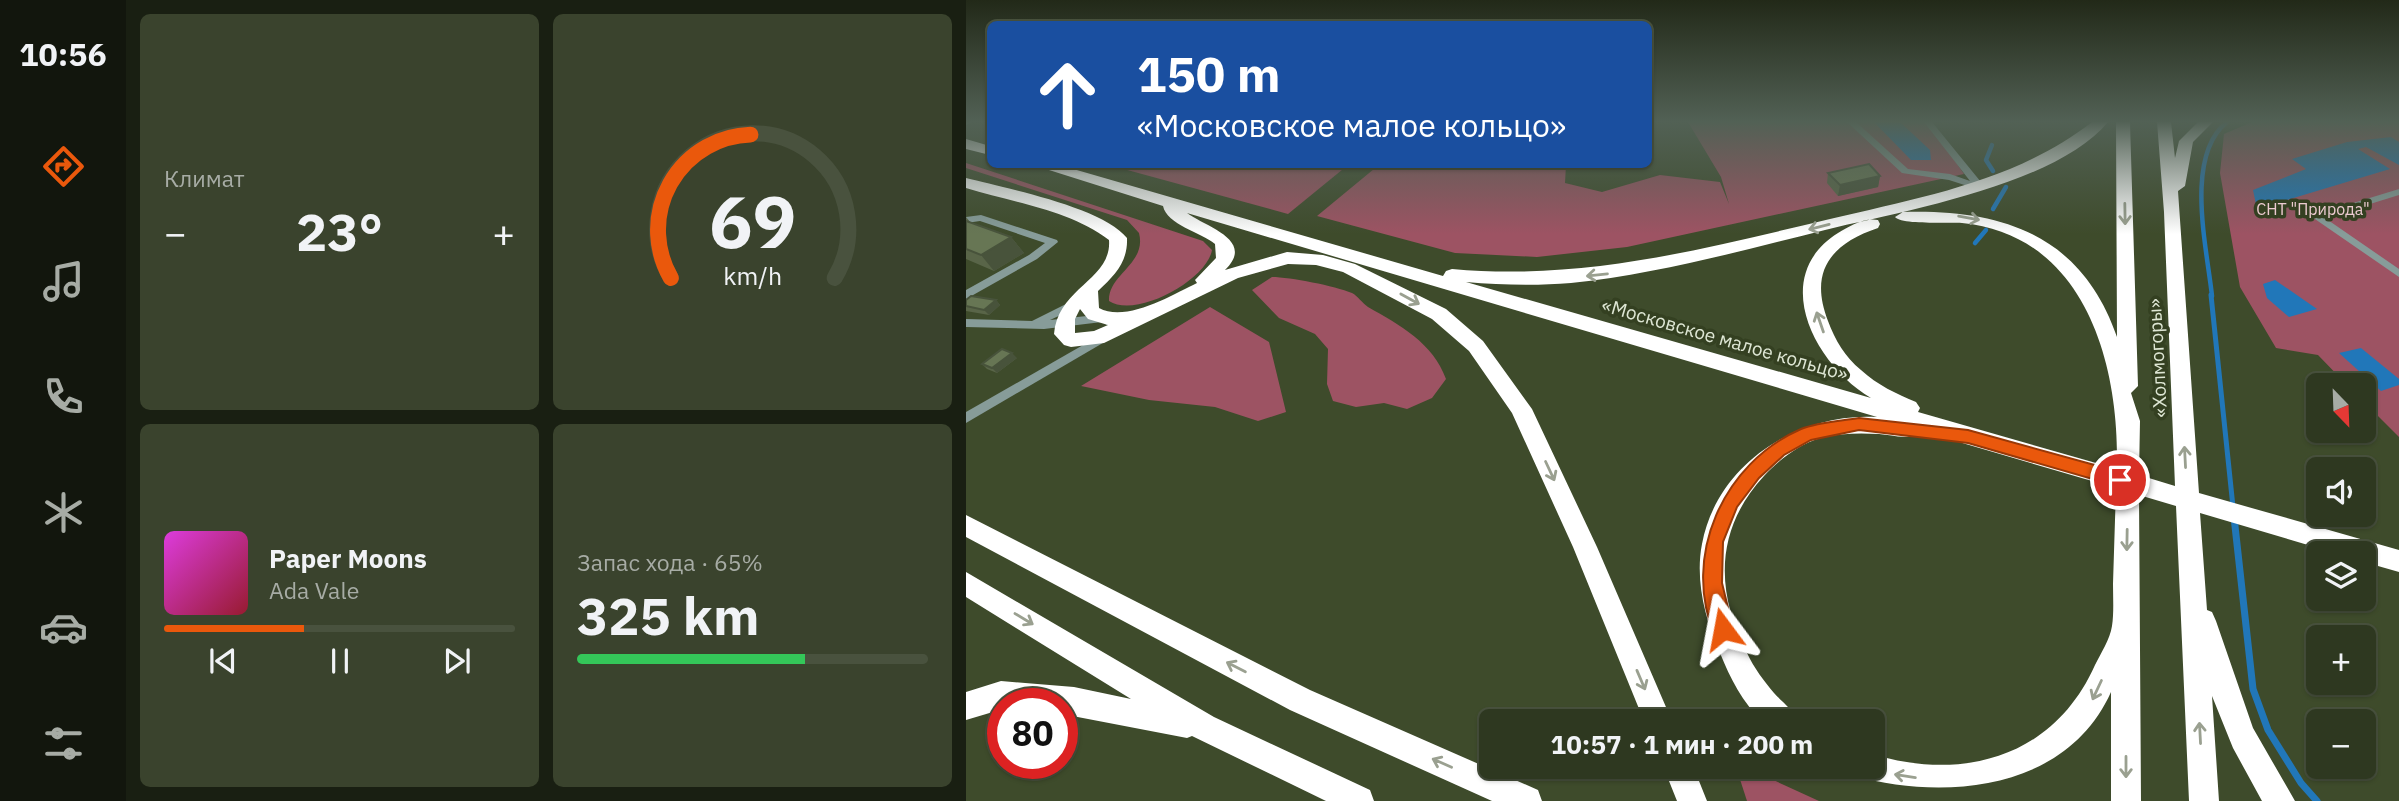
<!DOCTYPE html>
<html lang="ru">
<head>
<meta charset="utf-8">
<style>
  :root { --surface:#2e3820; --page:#3a432d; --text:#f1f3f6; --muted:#a7aca5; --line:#49523e; --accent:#ea580c }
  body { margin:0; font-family:"IBM Plex Sans",sans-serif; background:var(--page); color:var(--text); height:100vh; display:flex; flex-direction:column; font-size:26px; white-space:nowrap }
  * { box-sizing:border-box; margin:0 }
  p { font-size:23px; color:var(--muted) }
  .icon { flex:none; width:38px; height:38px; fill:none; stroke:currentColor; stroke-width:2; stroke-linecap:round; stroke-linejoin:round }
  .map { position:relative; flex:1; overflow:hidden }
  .panel { display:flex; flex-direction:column; gap:14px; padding:14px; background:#191f12; width:840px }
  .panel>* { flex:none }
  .banner { position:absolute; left:21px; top:21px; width:665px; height:147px; border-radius:10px; box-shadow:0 2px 5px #0004,0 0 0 2px var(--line); background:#1a4fa0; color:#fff; overflow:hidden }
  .needle { width:46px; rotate:157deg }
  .buttons { position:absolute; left:1340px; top:373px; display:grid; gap:14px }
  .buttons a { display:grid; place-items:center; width:70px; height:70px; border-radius:10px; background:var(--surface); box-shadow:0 2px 5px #0004,0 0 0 2px var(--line); font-size:35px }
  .speed { position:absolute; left:21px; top:688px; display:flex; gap:14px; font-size:35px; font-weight:700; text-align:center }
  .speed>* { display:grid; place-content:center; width:91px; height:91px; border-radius:50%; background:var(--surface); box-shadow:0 2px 5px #0004,0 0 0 2px var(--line); line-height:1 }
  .speed .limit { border:10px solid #d22; background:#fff; color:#111 }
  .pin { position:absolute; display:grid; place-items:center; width:60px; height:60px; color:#fff; margin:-30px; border:4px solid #fff; border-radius:50%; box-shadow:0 2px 7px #0007 }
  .me { position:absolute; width:77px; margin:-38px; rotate:347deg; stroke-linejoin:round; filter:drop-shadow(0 0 5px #0008) }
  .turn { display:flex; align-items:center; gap:24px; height:147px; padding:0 35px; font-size:32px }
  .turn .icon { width:91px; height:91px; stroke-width:2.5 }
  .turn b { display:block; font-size:49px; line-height:60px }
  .big { font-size:52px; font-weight:700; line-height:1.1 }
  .panel .tile { flex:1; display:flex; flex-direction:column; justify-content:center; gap:10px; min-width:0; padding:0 24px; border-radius:10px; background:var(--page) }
  .panel .dial { align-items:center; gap:0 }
  .dial svg { height:182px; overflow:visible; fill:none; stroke:var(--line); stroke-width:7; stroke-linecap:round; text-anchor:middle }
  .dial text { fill:var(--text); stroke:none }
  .song { display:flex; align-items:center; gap:21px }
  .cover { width:84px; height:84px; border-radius:10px; background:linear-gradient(135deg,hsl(300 70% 55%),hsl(350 70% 35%)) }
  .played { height:7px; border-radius:4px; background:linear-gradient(90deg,var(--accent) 40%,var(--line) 40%) }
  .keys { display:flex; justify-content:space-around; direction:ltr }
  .heat { display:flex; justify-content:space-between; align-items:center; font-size:38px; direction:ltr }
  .charge { height:10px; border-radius:5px; background:linear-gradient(90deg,#34c759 65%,var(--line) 0) }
  .panel .tiles { flex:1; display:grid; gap:14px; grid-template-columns:repeat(2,1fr) }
  .trip { position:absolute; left:513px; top:709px; width:406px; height:70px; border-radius:10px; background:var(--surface); box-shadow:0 2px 5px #0004,0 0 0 2px var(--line); font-weight:700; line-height:70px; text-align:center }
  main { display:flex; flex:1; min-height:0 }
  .menu { display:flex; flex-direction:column; width:126px; justify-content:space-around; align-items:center; background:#12160d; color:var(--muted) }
  .menu .icon { width:49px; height:49px }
  .menu .active { color:var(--accent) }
  .menu b { font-size:32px; color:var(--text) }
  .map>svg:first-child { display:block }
  .green { fill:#9d5363 }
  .water { fill:#2177b9 }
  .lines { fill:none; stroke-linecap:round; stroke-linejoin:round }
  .stream-far2 { stroke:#2177b9; stroke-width:4.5 }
  .stream-far1 { stroke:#2177b9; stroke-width:5 }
  .stream { stroke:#2177b9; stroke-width:7 }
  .minor { fill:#879c99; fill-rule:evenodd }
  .highway { fill:#fff; fill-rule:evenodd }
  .wall { fill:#596548 }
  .shaded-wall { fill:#48533b }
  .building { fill:#677654; stroke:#48533b; stroke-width:2 }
  .oneway { stroke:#9aa090 }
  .route { fill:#ea580c; stroke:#983908; stroke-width:2 }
  .labels { text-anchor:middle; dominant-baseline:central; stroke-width:7; stroke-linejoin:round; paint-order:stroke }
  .far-park-label { font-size:16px; fill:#edcbd1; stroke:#344021 }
  .street-label { font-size:19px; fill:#dee6d4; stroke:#344021 }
</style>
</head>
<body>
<main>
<nav class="menu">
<b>10:56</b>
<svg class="icon active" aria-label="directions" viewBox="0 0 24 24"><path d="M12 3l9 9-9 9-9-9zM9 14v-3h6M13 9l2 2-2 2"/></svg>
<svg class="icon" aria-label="music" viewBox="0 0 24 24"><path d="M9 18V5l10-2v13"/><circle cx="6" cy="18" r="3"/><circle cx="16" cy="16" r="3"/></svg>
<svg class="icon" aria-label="phone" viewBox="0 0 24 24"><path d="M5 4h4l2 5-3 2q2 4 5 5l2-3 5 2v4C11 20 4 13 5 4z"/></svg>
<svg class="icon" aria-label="climate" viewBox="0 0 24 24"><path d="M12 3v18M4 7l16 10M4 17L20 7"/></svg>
<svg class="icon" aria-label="car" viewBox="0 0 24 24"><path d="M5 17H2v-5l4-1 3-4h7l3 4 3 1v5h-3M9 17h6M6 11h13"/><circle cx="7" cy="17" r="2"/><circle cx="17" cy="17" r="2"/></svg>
<svg class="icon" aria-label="filters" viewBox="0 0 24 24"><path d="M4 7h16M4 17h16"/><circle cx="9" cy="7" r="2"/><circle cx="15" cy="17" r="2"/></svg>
</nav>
<section class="panel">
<div class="tiles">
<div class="tile"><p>Климат</p>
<div class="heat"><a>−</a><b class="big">23°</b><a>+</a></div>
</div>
<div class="tile dial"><svg viewBox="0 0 100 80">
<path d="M14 69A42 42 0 1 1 86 69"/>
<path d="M14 69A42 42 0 0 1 49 6" stroke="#ea580c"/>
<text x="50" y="56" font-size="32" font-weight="700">69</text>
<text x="50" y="72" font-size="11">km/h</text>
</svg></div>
<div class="tile">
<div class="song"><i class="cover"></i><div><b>Paper Moons</b><p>Ada Vale</p></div></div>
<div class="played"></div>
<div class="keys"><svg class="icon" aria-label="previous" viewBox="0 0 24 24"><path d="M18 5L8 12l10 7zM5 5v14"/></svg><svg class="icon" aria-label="pause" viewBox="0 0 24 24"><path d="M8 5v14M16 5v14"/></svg><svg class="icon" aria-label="next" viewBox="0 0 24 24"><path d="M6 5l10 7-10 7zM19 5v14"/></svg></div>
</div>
<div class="tile"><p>Запас хода · 65%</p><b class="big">325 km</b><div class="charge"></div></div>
</div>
</section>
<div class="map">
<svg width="1433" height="801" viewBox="0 0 1433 801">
  <rect width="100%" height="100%" fill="#3e4b2b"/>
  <g class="green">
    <polygon points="722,122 962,122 998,174 661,247 571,257 489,253 351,216 414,164 600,165 599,183 636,192 694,175 754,182 763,204 755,177"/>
    <polygon points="1286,122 1433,122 1433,437 1398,402 1398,385 1381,385 1352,355 1310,348 1274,287 1254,173 1258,134"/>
    <path d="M0,163L237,241L246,250C241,280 170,319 143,301C142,274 181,264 173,233L161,220L0,168Z"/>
    <polygon points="143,165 382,164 382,165 322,214"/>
    <path d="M306,277C324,277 369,286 386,293C392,296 396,303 402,307C434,325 467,343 480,379L466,398L441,409L418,403L390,407L367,401L361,384L362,349L349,334L313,318L286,290Z"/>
    <polygon points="244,307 303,342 320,412 292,421 249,407 183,400 115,386"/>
    <polygon points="770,767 779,767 853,801 781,801"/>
  </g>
  <g class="water">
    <polygon points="908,122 934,122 964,150 965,160 945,160"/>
    <polygon points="1425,137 1433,142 1433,165 1400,147 1392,149 1424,169 1291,209 1287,190 1340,169 1326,159 1381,142"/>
    <polygon points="1309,280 1351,309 1323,317 1301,298 1297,284"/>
    <polygon points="1395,348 1433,379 1433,385 1415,391 1373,353"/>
  </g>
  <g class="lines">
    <g class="stream-far2">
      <polyline points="1026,145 1020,160 1027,171"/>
      <polyline points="1027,209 1040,187"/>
      <polyline points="1009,243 1020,230"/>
      <path d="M1246,296C1241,248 1218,156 1261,122"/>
    </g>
    <polyline class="stream-far1" points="1245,295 1267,507"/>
    <polyline class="stream" points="1268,517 1287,689 1302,730 1335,783 1351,801"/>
    <g class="minor">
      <polygon points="0,122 6,122 0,125"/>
      <polygon points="881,122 890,122 942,169 984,174 1004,181 958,122 966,122 1019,187 1014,190 983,180 936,173"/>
      <polygon points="1433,189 1433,195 1359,218 1433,269 1433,277 1346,217 1348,215"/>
      <polygon points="15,215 91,240 92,242 71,259 0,299 0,290 63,255 79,243 14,221 0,223 0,217"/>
      <polygon points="106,301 111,305 110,308 84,320 139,314 143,315 147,321 141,325 136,322 78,329 0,327 0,319 66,321"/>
      <polygon points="138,333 144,337 142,340 0,423 0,412"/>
    </g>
    <g class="highway">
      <path d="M1126,122H1142C1090,185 937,211 859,230C775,251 691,274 605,283C570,286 535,285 500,282L905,398C849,365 802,277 872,233C883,226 899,217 912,220L914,224L912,228C864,244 843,272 862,321C869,340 879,357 895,370C911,385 931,394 950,402L954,408L952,412L1151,469C1154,364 1119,235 996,223C982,222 936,225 929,217L937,212C1038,209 1116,236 1151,337L1150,122H1164L1172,386L1165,393L1174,421L1173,475L1209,486L1198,212L1191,122H1205L1209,158L1213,141L1232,122H1247L1227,142L1219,186L1212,191L1233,493L1433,550V572L1398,562V553H1369L1234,513L1241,610L1246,612L1250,621L1287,728L1329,801H1296L1267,748L1246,696L1253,801H1223L1210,506L1173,495L1175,801H1145V692C1101,790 981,801 888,776L883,766H906V754C998,782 1088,757 1129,665C1135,653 1144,639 1146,626C1148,613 1147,598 1147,584C1148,552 1149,520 1150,488L952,430L950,435C938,439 925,435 913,434C894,433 874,433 855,438C833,444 813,460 798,476C749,529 749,591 781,653C788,668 798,681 808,693C817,703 826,708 831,721H796C777,703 764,678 754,653C739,620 729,580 736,544C751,463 833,412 911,417L221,213C240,227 290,240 259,270L321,252L357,255L389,264L480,309L517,341L566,409L631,547L706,721H678L607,547L546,413L503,351L466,319L377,272L350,265L322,264L272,278L138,343L105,347L98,345L88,334C92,287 146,280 143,240C102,209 48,203 0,188V178C39,188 137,207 161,238C162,262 149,275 132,291L133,308C160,323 206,295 231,283L229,280L250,258L249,244C235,232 201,225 197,206L64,164H90L477,276L480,271L486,269C618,281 737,249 864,219C956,197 1050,181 1126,122ZM114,309L122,319L142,325L128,331L109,333V319Z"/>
      <polygon points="0,139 24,146 24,155 0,149"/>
      <polygon points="0,515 344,690 572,790 576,801 526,801 324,710 0,537"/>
      <polygon points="0,572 248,717 404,790 408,801 360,801 226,736 221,738 96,714 96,704 37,704 37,709 0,720 0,692 35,681 108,687 165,699 0,597"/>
      <polygon points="697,766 727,766 741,801 711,801"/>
    </g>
  </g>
  <g class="wall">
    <polygon points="862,173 914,176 912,187 872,196 861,183"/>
    <polygon points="0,217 5,223 45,237 58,253 28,271 0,259"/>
    <polygon points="0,300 30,300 34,305 23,315 0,311"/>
    <polygon points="51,358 31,373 21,369 16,364"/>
  </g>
  <g class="shaded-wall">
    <polygon points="914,176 912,187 872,196 874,185"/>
    <polygon points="45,237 58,253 28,271 15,255"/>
    <polygon points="30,300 34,305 23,315 18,310"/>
    <polygon points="46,353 51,358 31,373 26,368"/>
  </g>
  <g class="building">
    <polygon points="903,164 914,176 874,185 862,173"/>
    <polygon points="0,221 45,237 15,255 0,249"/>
    <polygon points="5,296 30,300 18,310 0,306 0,300"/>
    <polygon points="36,349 46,353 26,368 16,364"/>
  </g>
  <defs><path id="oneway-shaft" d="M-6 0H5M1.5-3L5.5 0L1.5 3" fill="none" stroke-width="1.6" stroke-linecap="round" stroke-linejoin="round" transform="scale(1.75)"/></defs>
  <g class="oneway">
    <use href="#oneway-shaft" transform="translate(1159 214) rotate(89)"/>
    <use href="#oneway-shaft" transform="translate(1003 218) rotate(10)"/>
    <use href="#oneway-shaft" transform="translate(853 227) rotate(166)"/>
    <use href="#oneway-shaft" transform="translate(631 275) rotate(174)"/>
    <use href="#oneway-shaft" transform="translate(444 299) rotate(29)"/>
    <use href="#oneway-shaft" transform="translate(854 322) rotate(-109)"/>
    <use href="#oneway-shaft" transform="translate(1219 457) rotate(-93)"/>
    <use href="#oneway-shaft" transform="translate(584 471) rotate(65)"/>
    <use href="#oneway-shaft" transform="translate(1161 540) rotate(91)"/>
    <use href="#oneway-shaft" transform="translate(58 619) rotate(31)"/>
    <use href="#oneway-shaft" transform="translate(270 667) rotate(-153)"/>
    <use href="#oneway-shaft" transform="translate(675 680) rotate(67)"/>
    <use href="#oneway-shaft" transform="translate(1131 690) rotate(115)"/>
    <use href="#oneway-shaft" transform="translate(1234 733) rotate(-93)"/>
    <use href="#oneway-shaft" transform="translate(476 763) rotate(-156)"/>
    <use href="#oneway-shaft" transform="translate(1160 767) rotate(90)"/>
    <use href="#oneway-shaft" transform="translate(939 776) rotate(-171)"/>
  </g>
  <linearGradient id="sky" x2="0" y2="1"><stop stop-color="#222918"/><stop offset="0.52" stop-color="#526155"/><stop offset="1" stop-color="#526155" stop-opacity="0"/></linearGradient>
  <rect width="1433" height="234" fill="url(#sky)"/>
  <path class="route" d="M893,418L1002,430L1154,472L1160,474L1162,480L1160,485L1154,487L1002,443L893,430L845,440L818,455L793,478L771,507L757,542L756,583L767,629L764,636L757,639L749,636C715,557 757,463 835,429C852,422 875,421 893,418Z"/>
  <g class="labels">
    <g class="far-park-label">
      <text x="1347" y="209">СНТ "Природа"</text>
    </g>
    <g class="street-label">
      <text transform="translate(759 339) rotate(16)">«Московское малое кольцо»</text>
      <text transform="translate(1191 358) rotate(-93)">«Холмогоры»</text>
    </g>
  </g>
</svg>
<div class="buttons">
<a><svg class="needle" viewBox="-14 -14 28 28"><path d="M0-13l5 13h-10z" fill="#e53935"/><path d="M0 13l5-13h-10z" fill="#a7aca5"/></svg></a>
<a><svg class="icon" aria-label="sound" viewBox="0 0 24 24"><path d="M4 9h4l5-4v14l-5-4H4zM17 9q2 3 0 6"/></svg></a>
<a><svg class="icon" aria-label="layers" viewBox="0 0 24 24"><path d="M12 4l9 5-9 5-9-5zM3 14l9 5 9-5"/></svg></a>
<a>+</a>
<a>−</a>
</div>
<div class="speed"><div class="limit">80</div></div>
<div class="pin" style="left:1154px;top:480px;background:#d93025"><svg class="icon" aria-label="arrive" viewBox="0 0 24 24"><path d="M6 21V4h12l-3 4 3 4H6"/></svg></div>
<svg class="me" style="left:757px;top:629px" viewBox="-20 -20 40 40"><path d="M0-17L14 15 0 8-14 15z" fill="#ea580c" stroke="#fff" stroke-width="4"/></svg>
<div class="trip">10:57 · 1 мин · 200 m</div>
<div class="banner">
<div class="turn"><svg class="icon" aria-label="ahead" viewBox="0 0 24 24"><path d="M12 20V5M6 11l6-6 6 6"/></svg><div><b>150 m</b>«Московское малое кольцо»</div></div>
</div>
</div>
</main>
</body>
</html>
